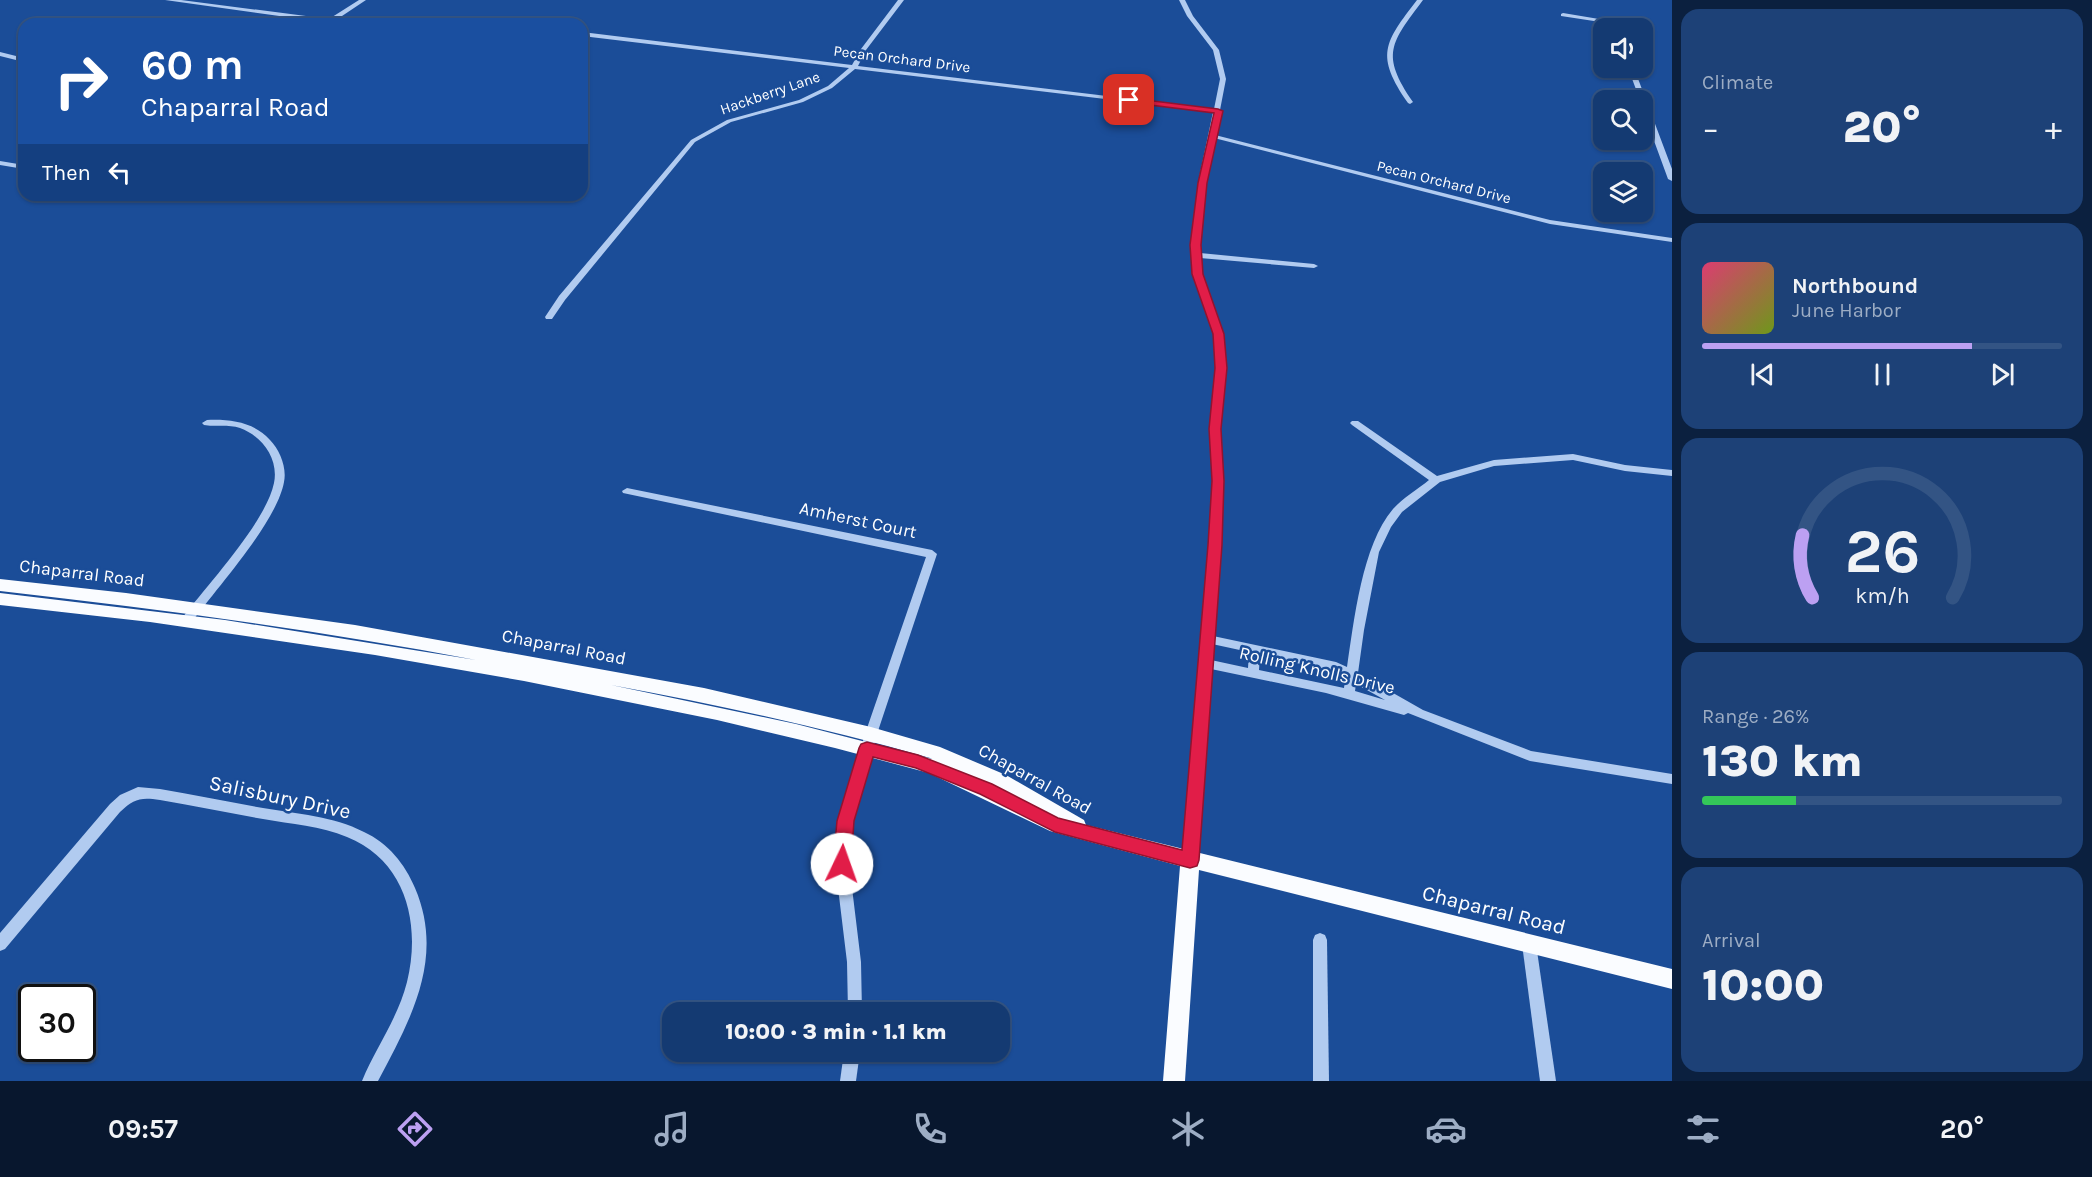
<!DOCTYPE html>
<html lang="en">
<head>
<meta charset="utf-8">
<style>
  :root { --surface:#143a72; --page:#1d4177; --text:#f1f3f6; --muted:#9dadc4; --line:#335484; --accent:#bca0f2 }
  body { margin:0; font-family:Karla,sans-serif; background:var(--page); color:var(--text); height:100vh; display:flex; flex-direction:column; font-size:22px; white-space:nowrap }
  * { box-sizing:border-box; margin:0 }
  p { font-size:20px; color:var(--muted) }
  .icon { flex:none; width:33px; height:33px; fill:none; stroke:currentColor; stroke-width:2; stroke-linecap:round; stroke-linejoin:round }
  .map { position:relative; flex:1; overflow:hidden }
  .details { display:flex; flex-direction:column; gap:9px; padding:9px; background:#0b203f; width:420px }
  .details>* { flex:none }
  .hud { position:absolute; left:18px; top:18px; width:570px; height:183px; border-radius:18px; box-shadow:0 2px 4px #0004,0 0 0 2px var(--line); background:#1a4fa0; color:#fff; overflow:hidden }
  .controls { position:absolute; left:1593px; top:18px; display:grid; gap:12px }
  .controls a { display:grid; place-items:center; width:60px; height:60px; border-radius:12px; background:var(--surface); box-shadow:0 2px 4px #0004,0 0 0 2px var(--line); font-size:30px }
  .speed { position:absolute; left:18px; top:984px; display:flex; gap:12px; font-size:30px; font-weight:700; text-align:center }
  .speed>* { display:grid; place-content:center; width:78px; height:78px; border-radius:50%; background:var(--surface); box-shadow:0 2px 4px #0004,0 0 0 2px var(--line); line-height:1 }
  .speed .limit { border:3px solid #111; border-radius:9px; background:#fff; color:#111 }
  .pin { position:absolute; display:grid; place-items:center; width:51px; height:51px; color:#fff; margin:-26px; border-radius:12px; box-shadow:0 3px 9px #0006 }
  .me { position:absolute; width:66px; margin:-33px; rotate:3deg; stroke-linejoin:round; filter:drop-shadow(0 0 4px #0008) }
  .turn { display:flex; align-items:center; gap:21px; height:126px; padding:0 24px; font-size:27px }
  .turn .icon { width:78px; height:78px; stroke-width:2.5 }
  .turn b { display:block; font-size:42px; line-height:51px }
  .then { display:flex; align-items:center; height:57px; padding:0 24px; background:#0003; gap:12px; font-size:22px }
  .big { font-size:45px; font-weight:800; line-height:1.1 }
  .details .tile { flex:1; display:flex; flex-direction:column; justify-content:center; gap:9px; min-width:0; padding:0 21px; border-radius:18px; background:var(--page) }
  .details .dial { align-items:center; gap:0 }
  .dial svg { height:156px; overflow:visible; fill:none; stroke:var(--line); stroke-width:7; stroke-linecap:round; text-anchor:middle }
  .dial text { fill:var(--text); stroke:none }
  .song { display:flex; align-items:center; gap:18px }
  .cover { width:72px; height:72px; border-radius:9px; background:linear-gradient(135deg,hsl(340 70% 55%),hsl(80 70% 35%)) }
  .played { height:6px; border-radius:3px; background:linear-gradient(90deg,var(--accent) 75%,var(--line) 75%) }
  .keys { display:flex; justify-content:space-around; direction:ltr }
  .heat { display:flex; justify-content:space-between; align-items:center; font-size:33px; direction:ltr }
  .charge { height:9px; border-radius:4px; background:linear-gradient(90deg,#34c759 26%,var(--line) 0) }
  .trip { position:absolute; left:662px; top:1002px; width:348px; height:60px; border-radius:18px; background:var(--surface); box-shadow:0 2px 4px #0004,0 0 0 2px var(--line); font-weight:800; line-height:60px; text-align:center }
  .dock { display:flex; height:96px; justify-content:space-around; align-items:center; background:#08172e; color:var(--muted) }
  .dock .icon { width:42px; height:42px }
  .dock .on { color:var(--accent) }
  .dock b { font-size:27px; color:var(--text) }
  main { display:flex; flex:1; min-height:0 }
  .map>svg:first-child { display:block }
  .lines { fill:none; stroke-linecap:round; stroke-linejoin:round }
  .minor { fill:#b1cbf0; fill-rule:evenodd }
  .major { fill:#fafcff; fill-rule:evenodd }
  .route { fill:#e11d48; stroke:#92132f; stroke-width:1.5 }
  .labels { text-anchor:middle; dominant-baseline:central; stroke-width:5; stroke-linejoin:round; paint-order:stroke }
  .far-street-label { font-size:15px; fill:#fff; stroke:#1b4d98 }
  .street-label { font-size:18px; fill:#fff; stroke:#1b4d98 }
  .near-street-label { font-size:21px; fill:#fff; stroke:#1b4d98 }
</style>
</head>
<body>
<main>
<div class="map">
<svg width="1672" height="1081" viewBox="0 0 1672 1081">
  <rect width="100%" height="100%" fill="#1b4d98"/>
  <g class="lines">
    <g class="minor">
      <polygon points="165,0 181,0 329,19 359,0 366,0 336,20 357,24 330,23"/>
      <path d="M898,0H904L866,50L858,66L1214,109L1220,79L1213,50L1187,16L1179,0H1185L1193,16L1219,50L1226,79L1220,110L1221,111L1219,113L1215,135L1550,220L1672,238V242L1550,224L1214,138L1206,183L1199,245L1200,253L1314,264L1318,266L1314,268L1200,258L1202,276L1222,334L1225,368L1220,429L1223,498L1213,636L1336,662L1347,667C1354,621 1362,545 1393,509C1403,498 1418,489 1429,480L1352,425L1350,423L1352,421H1358L1437,476L1494,460L1573,454L1625,465L1672,470V476L1625,471L1573,460L1494,466L1440,482L1402,512L1391,527L1379,552L1364,630L1358,673L1423,710L1531,751L1672,774V784L1530,761L1408,713L1404,715L1326,693L1211,669L1197,860L1195,864L1190,866L1185,864L1183,860L1213,498L1210,429L1217,368L1214,334L1194,276L1191,245L1198,183L1213,112L855,69L832,88L803,102L731,122L695,142L565,300L552,319H546L545,317L559,296L691,140L727,120L799,100L828,86L849,68L582,36V32L852,65L861,49ZM1212,644L1249,652L1248,668L1211,660ZM1260,655L1333,671L1345,678L1344,688L1259,670ZM1356,684L1385,700L1355,691Z"/>
      <path d="M1417,0H1423C1391,43 1380,54 1413,102L1410,104L1408,103C1375,55 1384,43 1417,0Z"/>
      <polygon points="1563,13 1611,21 1620,28 1614,28 1607,23 1561,16 1561,14"/>
      <polygon points="0,52 24,58 24,62 0,56"/>
      <polygon points="1628,68 1634,68 1672,169 1672,181 1668,179 1642,108 1642,100 1640,100"/>
      <polygon points="0,161 24,165 24,169 0,165"/>
      <path d="M207,420C230,419 254,422 270,440C280,450 287,468 284,482C277,522 216,589 191,623H183L181,620L183,617C208,584 266,522 274,483C279,459 262,436 240,428C228,424 216,427 204,425L202,423Z"/>
      <polygon points="627,488 932,550 937,554 877,734 850,835 849,863 861,962 862,1012 848,1012 847,962 835,863 836,835 865,734 926,557 623,493 622,491"/>
      <path d="M138,787L160,789C194,795 229,802 263,808C297,814 333,816 364,832C388,843 405,864 415,888C445,958 411,1019 378,1081H362C376,1047 398,1018 407,982C421,925 407,861 347,837C321,826 291,824 263,819C229,813 194,806 160,800C140,797 134,799 120,812L5,949L0,951V933L110,804L120,795Z"/>
      <polygon points="1320,933 1325,935 1327,940 1329,1081 1313,1081 1313,940 1315,935"/>
      <polygon points="1529,937 1534,939 1536,944 1556,1081 1540,1081 1522,944 1524,939"/>
      <polygon points="844,1052 860,1052 856,1081 840,1081"/>
    </g>
    <path class="major" d="M0,579L126,593L355,625L704,688L871,727L940,747L1006,775L1084,820L1086,825L1672,969V989L1199,870L1185,1081H1163L1180,866L1050,831L929,773L835,748L717,720L524,681L375,655L150,622L0,605V593L225,620L476,660C318,630 159,609 0,591ZM611,685C719,705 825,728 930,758L932,759L796,724Z"/>
  </g>
  <polygon class="route" points="1129,98 1218,109 1223,111 1207,183 1201,245 1203,274 1224,334 1227,368 1221,429 1224,481 1222,545 1199,860 1197,866 1190,868 1055,832 980,794 916,768 873,757 854,821 851,864 848,869 842,872 836,869 833,864 837,821 859,748 861,744 867,742 918,755 992,784 1058,818 1182,850 1208,545 1212,481 1209,429 1215,368 1213,334 1192,274 1190,245 1198,183 1214,113 1126,102 1126,99"/>
  <g class="labels">
    <g class="far-street-label">
      <text transform="translate(902 59) rotate(7)">Pecan Orchard Drive</text>
      <text transform="translate(770 93) rotate(-19)">Hackberry Lane</text>
      <text transform="translate(1444 182) rotate(14)">Pecan Orchard Drive</text>
    </g>
    <g class="street-label">
      <text transform="translate(858 520) rotate(12)">Amherst Court</text>
      <text transform="translate(82 573) rotate(7)">Chaparral Road</text>
      <text transform="translate(564 647) rotate(11)">Chaparral Road</text>
      <text transform="translate(1317 670) rotate(13)">Rolling Knolls Drive</text>
      <text transform="translate(1035 779) rotate(29)">Chaparral Road</text>
    </g>
    <g class="near-street-label">
      <text transform="translate(280 797) rotate(12)">Salisbury Drive</text>
      <text transform="translate(1494 910) rotate(14)">Chaparral Road</text>
    </g>
  </g>
</svg>
<div class="controls">
<a><svg class="icon" aria-label="sound" viewBox="0 0 24 24"><path d="M4 9h4l5-4v14l-5-4H4zM17 9q2 3 0 6"/></svg></a>
<a><svg class="icon" aria-label="search" viewBox="0 0 24 24"><circle cx="10" cy="10" r="6"/><path d="M15 15l6 6"/></svg></a>
<a><svg class="icon" aria-label="layers" viewBox="0 0 24 24"><path d="M12 4l9 5-9 5-9-5zM3 14l9 5 9-5"/></svg></a>
</div>
<div class="speed"><div class="limit">30</div></div>
<div class="pin" style="left:1129px;top:100px;background:#d93025"><svg class="icon" aria-label="arrive" viewBox="0 0 24 24"><path d="M6 21V4h12l-3 4 3 4H6"/></svg></div>
<svg class="me" style="left:842px;top:864px" viewBox="-20 -20 40 40"><circle r="19" fill="#fff"/><path d="M0-13L10 11 0 6-10 11z" fill="#e11d48"/></svg>
<div class="trip">10:00 · 3 min · 1.1 km</div>
<div class="hud">
<div class="turn"><svg class="icon" aria-label="right" viewBox="0 0 24 24"><path d="M7 20v-9h11M14 6l5 5-5 5"/></svg><div><b>60 m</b>Chaparral Road</div></div>
<div class="then">Then<svg class="icon" aria-label="left" viewBox="0 0 24 24"><path d="M17 20v-9H6M10 6l-5 5 5 5"/></svg></div>
</div>
</div>
<section class="details">
<div class="tile"><p>Climate</p>
<div class="heat"><a>−</a><b class="big">20°</b><a>+</a></div>
</div>
<div class="tile">
<div class="song"><i class="cover"></i><div><b>Northbound</b><p>June Harbor</p></div></div>
<div class="played"></div>
<div class="keys"><svg class="icon" aria-label="previous" viewBox="0 0 24 24"><path d="M18 5L8 12l10 7zM5 5v14"/></svg><svg class="icon" aria-label="pause" viewBox="0 0 24 24"><path d="M8 5v14M16 5v14"/></svg><svg class="icon" aria-label="next" viewBox="0 0 24 24"><path d="M6 5l10 7-10 7zM19 5v14"/></svg></div>
</div>
<div class="tile dial"><svg viewBox="0 0 100 80">
<path d="M14 69A42 42 0 1 1 86 69"/>
<path d="M14 69A42 42 0 0 1 9 37" stroke="#bca0f2"/>
<text x="50" y="56" font-size="32" font-weight="700">26</text>
<text x="50" y="72" font-size="11">km/h</text>
</svg></div>
<div class="tile"><p>Range · 26%</p><b class="big">130 km</b><div class="charge"></div></div>
<div class="tile"><p>Arrival</p><b class="big">10:00</b></div>
</section>
</main>
<nav class="dock">
<b>09:57</b>
<svg class="icon on" aria-label="directions" viewBox="0 0 24 24"><path d="M12 3l9 9-9 9-9-9zM9 14v-3h6M13 9l2 2-2 2"/></svg>
<svg class="icon" aria-label="music" viewBox="0 0 24 24"><path d="M9 18V5l10-2v13"/><circle cx="6" cy="18" r="3"/><circle cx="16" cy="16" r="3"/></svg>
<svg class="icon" aria-label="phone" viewBox="0 0 24 24"><path d="M5 4h4l2 5-3 2q2 4 5 5l2-3 5 2v4C11 20 4 13 5 4z"/></svg>
<svg class="icon" aria-label="climate" viewBox="0 0 24 24"><path d="M12 3v18M4 7l16 10M4 17L20 7"/></svg>
<svg class="icon" aria-label="car" viewBox="0 0 24 24"><path d="M5 17H2v-5l4-1 3-4h7l3 4 3 1v5h-3M9 17h6M6 11h13"/><circle cx="7" cy="17" r="2"/><circle cx="17" cy="17" r="2"/></svg>
<svg class="icon" aria-label="filters" viewBox="0 0 24 24"><path d="M4 7h16M4 17h16"/><circle cx="9" cy="7" r="2"/><circle cx="15" cy="17" r="2"/></svg>
<b>20°</b>
</nav>
</body>
</html>
